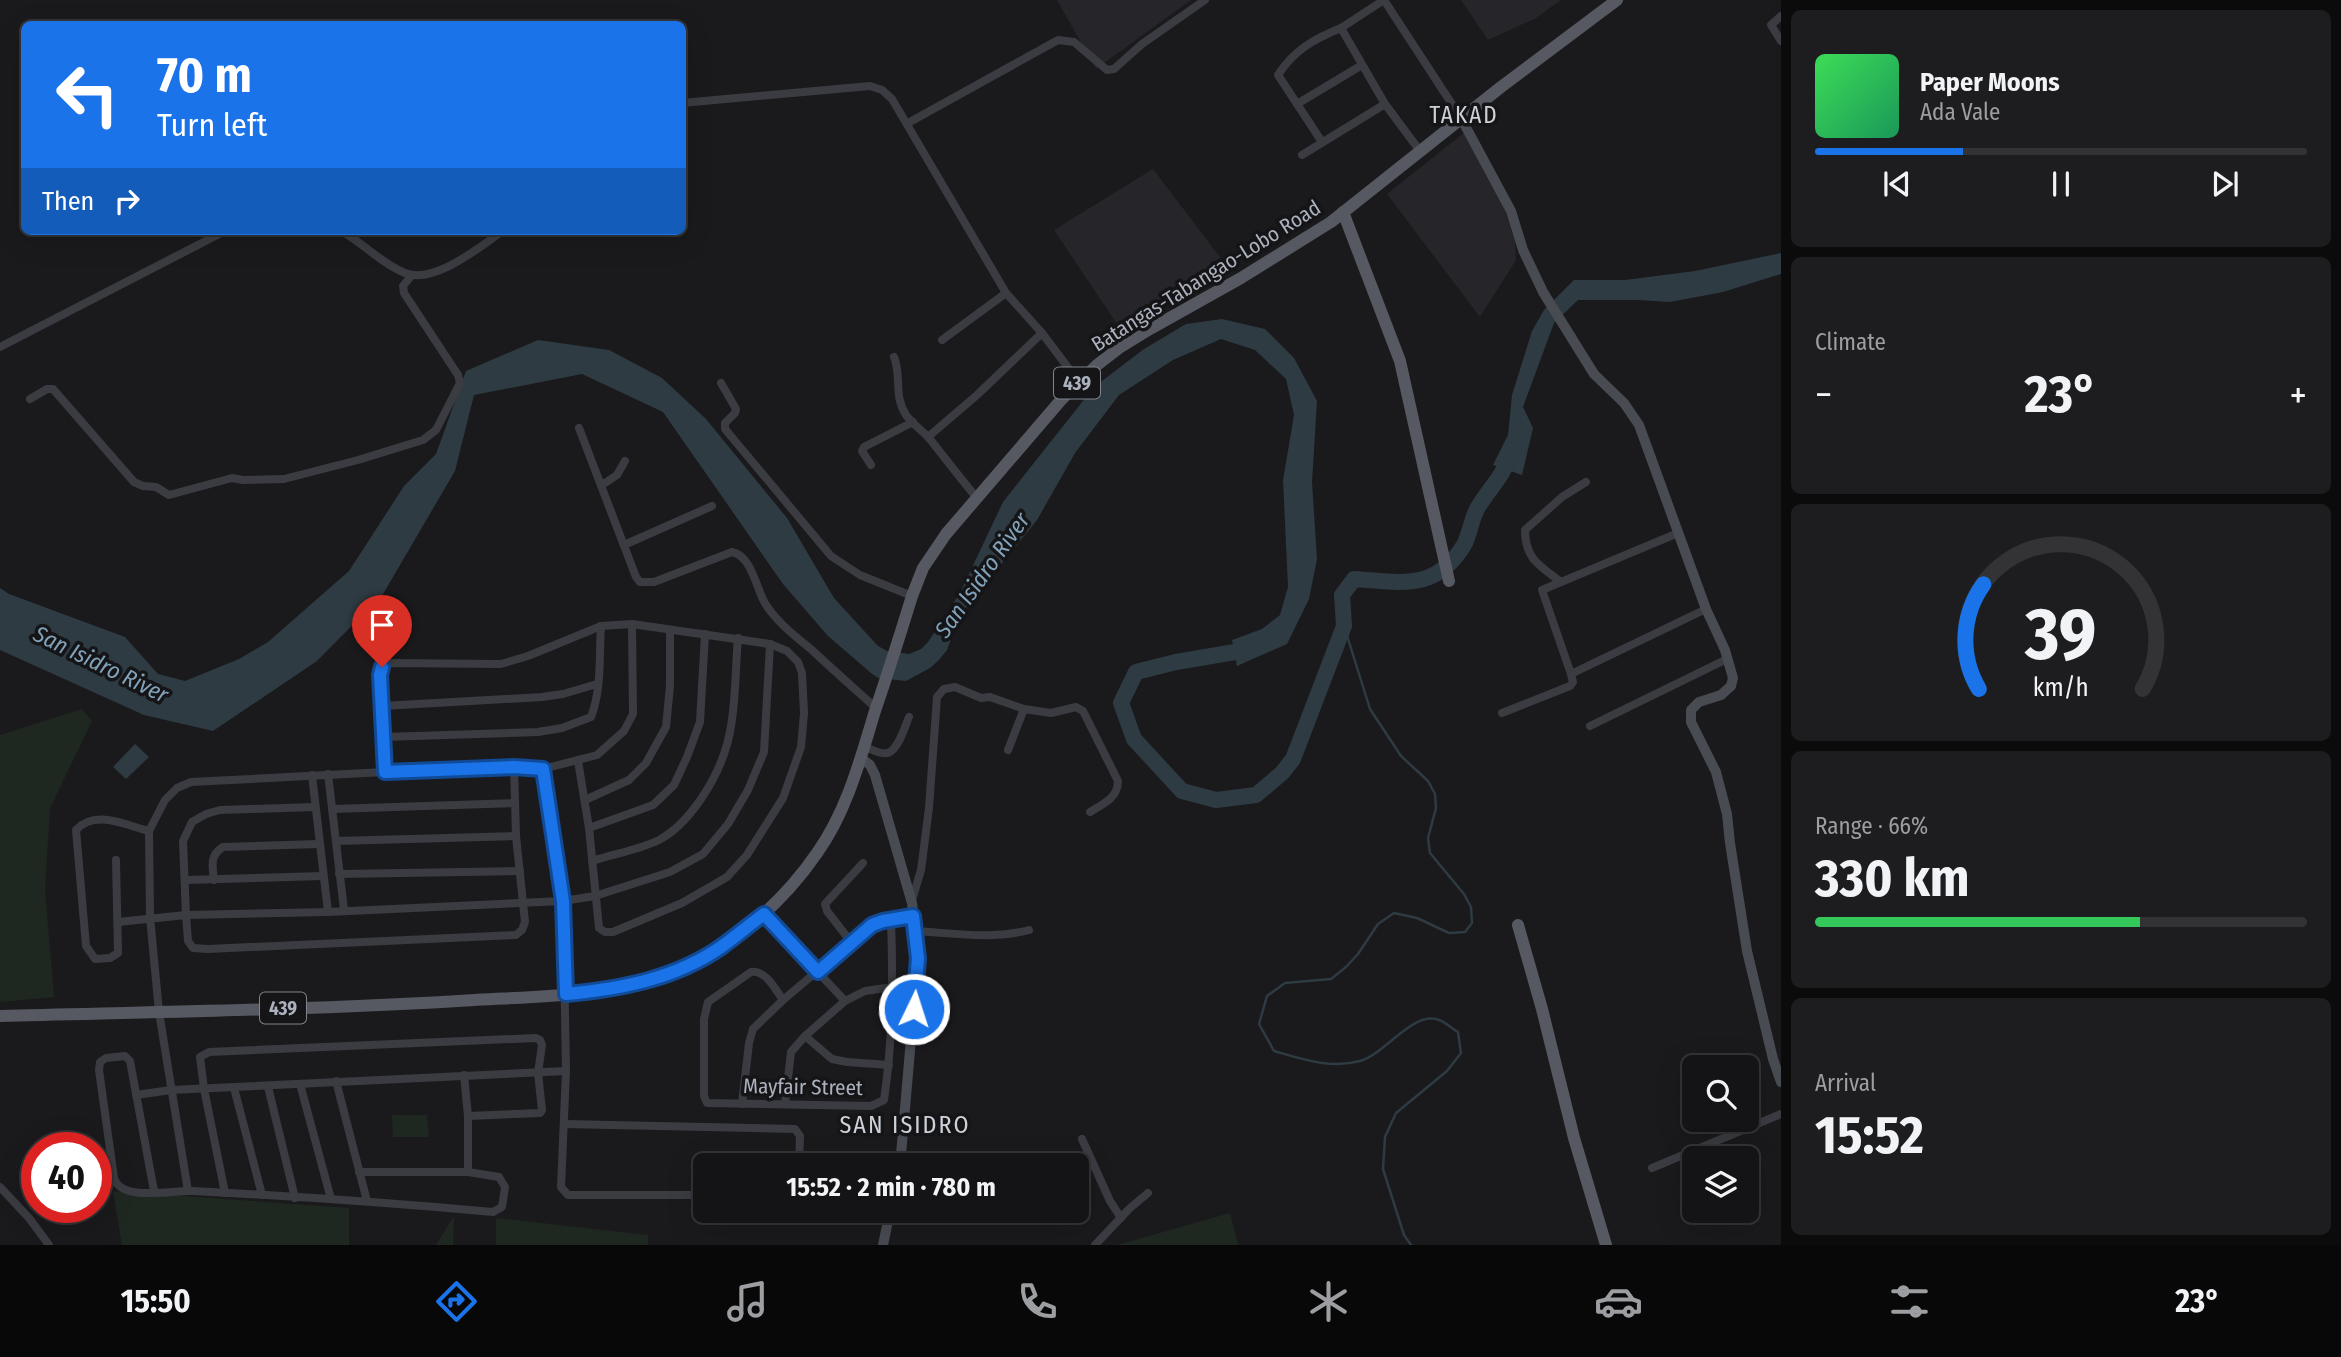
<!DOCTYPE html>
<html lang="en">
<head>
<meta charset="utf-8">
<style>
  :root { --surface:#141416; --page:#1d1d1f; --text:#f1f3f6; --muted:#9d9ea1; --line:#333335; --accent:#1a73e8 }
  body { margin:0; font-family:"Fira Sans Condensed",sans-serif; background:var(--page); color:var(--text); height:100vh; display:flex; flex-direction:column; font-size:26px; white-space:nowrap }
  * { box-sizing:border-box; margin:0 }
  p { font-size:23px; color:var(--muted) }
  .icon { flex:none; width:38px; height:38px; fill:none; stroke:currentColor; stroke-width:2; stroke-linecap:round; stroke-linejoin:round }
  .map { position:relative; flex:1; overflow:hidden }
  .details { display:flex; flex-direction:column; gap:10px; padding:10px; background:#0b0b0c; width:560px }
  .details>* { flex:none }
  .guide { position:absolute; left:21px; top:21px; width:665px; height:214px; border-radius:10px; box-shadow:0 7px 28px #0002,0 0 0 2px var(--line); background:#1a73e8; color:#fff; overflow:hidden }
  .buttons { position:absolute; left:1682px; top:1055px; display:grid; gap:14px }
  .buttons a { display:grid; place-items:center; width:77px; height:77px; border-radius:10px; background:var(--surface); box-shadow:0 7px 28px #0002,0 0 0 2px var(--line); font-size:35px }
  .speed { position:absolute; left:21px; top:1132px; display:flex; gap:14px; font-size:35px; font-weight:700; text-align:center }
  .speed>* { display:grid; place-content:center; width:91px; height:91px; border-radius:50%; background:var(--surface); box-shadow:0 7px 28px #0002,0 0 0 2px var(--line); line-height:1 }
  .speed .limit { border:10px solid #d22; background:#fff; color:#111 }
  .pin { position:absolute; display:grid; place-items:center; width:60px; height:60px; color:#fff; margin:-72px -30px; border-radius:50% 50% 50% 0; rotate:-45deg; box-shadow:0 0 7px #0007 }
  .pin .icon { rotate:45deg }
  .me { position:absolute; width:77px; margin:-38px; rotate:4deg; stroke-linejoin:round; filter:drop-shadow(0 0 5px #0008) }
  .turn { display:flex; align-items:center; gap:24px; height:147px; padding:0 21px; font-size:32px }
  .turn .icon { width:91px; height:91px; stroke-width:2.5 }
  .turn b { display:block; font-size:49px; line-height:60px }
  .then { display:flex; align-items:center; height:66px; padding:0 21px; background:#0003; gap:14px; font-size:26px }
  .big { font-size:52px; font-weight:700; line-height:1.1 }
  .details .card { flex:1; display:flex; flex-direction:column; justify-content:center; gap:10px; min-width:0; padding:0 24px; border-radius:10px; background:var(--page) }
  .details .dial { align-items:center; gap:0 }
  .dial svg { height:182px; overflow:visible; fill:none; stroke:var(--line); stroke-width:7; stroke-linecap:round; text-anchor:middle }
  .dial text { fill:var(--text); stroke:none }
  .song { display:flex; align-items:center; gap:21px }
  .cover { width:84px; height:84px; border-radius:10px; background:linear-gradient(135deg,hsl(130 70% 55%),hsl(150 70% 35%)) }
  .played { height:7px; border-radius:4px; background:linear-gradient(90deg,var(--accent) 30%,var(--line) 30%) }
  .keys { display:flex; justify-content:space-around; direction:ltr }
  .heat { display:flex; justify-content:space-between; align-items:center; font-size:38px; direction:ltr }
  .charge { height:10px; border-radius:5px; background:linear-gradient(90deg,#34c759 66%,var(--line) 0) }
  .trip { position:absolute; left:693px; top:1153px; width:396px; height:70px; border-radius:10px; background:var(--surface); box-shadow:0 7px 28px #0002,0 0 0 2px var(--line); font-weight:700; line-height:70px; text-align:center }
  .tab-bar { display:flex; height:112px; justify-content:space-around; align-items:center; background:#080809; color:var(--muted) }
  .tab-bar .icon { width:49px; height:49px }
  .tab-bar .selected { color:var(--accent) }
  .tab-bar b { font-size:32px; color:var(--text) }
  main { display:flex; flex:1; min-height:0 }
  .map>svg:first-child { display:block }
  .built { fill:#26262a }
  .green { fill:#1f2820 }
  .water { fill:#2e3b42 }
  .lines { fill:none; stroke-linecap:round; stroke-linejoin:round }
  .stream { stroke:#2e3b42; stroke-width:2.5 }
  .river { stroke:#2e3b42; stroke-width:16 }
  .street { stroke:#3b3c42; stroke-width:8 }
  .secondary { stroke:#484b52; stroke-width:10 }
  .primary { stroke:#565961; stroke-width:12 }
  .route-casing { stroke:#114b97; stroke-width:18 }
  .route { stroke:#1a73e8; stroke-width:12 }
  .labels { text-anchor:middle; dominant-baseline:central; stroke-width:7; stroke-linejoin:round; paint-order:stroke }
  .shield { fill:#151518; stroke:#7f838c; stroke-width:2 }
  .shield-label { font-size:19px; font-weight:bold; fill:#acb2bd }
  .street-label { font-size:21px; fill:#acb2bd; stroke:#151518 }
  .neighbourhood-label { font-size:23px; letter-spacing:2px; fill:#cdd1d8; stroke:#151518 }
  .water-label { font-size:23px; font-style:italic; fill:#81a2b9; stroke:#151518 }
  .quarter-label { font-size:24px; letter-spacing:2px; fill:#cdd1d8; stroke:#151518 }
</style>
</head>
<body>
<main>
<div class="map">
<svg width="1781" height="1245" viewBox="0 0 1781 1245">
  <rect width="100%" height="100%" fill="#1a1a1d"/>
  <g class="built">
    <polygon points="1057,0 1191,0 1096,69"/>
    <polygon points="1461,0 1561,0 1536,18 1488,40"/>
    <polygon points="1465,132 1504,206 1515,242 1516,260 1480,317 1387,194"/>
    <polygon points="1153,169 1232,273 1190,298 1183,289 1121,330 1054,230"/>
  </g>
  <g class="green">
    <polygon points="82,709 92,721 50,808 45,890 54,997 0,1002 0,735"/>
    <polygon points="392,1115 427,1115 429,1137 393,1137"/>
    <polygon points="113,1191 349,1208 349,1245 122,1245"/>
    <polygon points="1230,1213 1238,1245 1117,1245"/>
    <polygon points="454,1216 453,1245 436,1245"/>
    <polygon points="496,1218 648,1235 648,1245 496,1245"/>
  </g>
  <g class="water">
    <polygon points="1781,253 1781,274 1723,292 1670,302 1639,300 1578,300 1554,323 1523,407 1533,428 1522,475 1493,465 1508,435 1512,395 1532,331 1544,310 1574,280 1625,280 1695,271"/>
    <polygon points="1222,319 1265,329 1294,358 1317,401 1312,482 1317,559 1309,599 1287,644 1237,666 1232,640 1262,629 1280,615 1288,587 1283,480 1294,415 1286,379 1255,350 1221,339 1173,360 1119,395 1075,453 1037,520 960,615 947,650 939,660 930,668 906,681 878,678 871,673 828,636 783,584 663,412 582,374 474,395 455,471 383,594 317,661 213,731 144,715 0,650 0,588 9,594 125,637 158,674 185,681 239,659 268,642 349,571 404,486 436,454 466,371 538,340 609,350 662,378 706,419 787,518 834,598 878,646 887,651 909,654 921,649 928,642 960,593 1003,502 1094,387 1144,349 1186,324"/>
    <polygon points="135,744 149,757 126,779 113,767"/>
  </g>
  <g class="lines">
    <path class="stream" d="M1344,626L1370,709L1401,756L1428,781L1435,794L1436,808L1428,838L1430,853L1464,894L1471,907L1472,923L1465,932L1449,933L1417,918L1394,913L1378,924L1358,954L1346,967L1331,979L1285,983L1267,996L1259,1024L1274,1051C1302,1059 1330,1069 1360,1061C1384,1055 1413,1010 1439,1020C1446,1022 1452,1029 1458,1032L1461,1053L1447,1071L1396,1113L1385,1137L1383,1169L1404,1235L1411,1245"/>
    <path class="river" d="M1253,649L1176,662L1136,672L1121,703L1134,739L1182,791L1216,800L1256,795L1282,773L1293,759L1344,626L1342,595L1354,579C1401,582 1435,592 1464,545C1470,534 1471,520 1477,509C1490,486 1505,477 1511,449"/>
    <g class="street">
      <polyline points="1384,0 1341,28 1385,104 1420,151"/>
      <polyline points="1384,0 1461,118"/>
      <polyline points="1781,16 1771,25 1781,41"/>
      <polyline points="682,103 870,86 882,90 892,99 1006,293 1042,333 1078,381"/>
      <polyline points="1297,104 1362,65"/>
      <polyline points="908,123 1058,40 1074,42 1107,70 1114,69 1142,44 1205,0"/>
      <path d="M1322,142L1278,75C1294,50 1314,39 1341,28"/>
      <polyline points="1302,155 1385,104"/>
      <path d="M342,231C362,243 384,265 405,273C435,285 480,246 503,231"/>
      <polyline points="942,340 1006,293"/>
      <polyline points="0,347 225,231"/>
      <path d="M894,357C902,376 893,395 906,415C912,424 922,430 929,438C945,458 960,478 977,498"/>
      <polyline points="721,383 736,409 735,413 725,423 725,429 831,556 860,575 912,596"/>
      <polyline points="30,399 47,389 53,389 134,482 143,486 156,487 169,495 232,478 243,480 284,479 358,460 423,440 436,430 460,383 458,375 404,293 403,286 412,275"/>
      <path d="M579,428L636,577L640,582H654L732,552C752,556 756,589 766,605C778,623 795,636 812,650C833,670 855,689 876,708"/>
      <polyline points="928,437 977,395 1042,333"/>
      <polyline points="871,465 862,451 864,447 913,422"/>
      <polyline points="602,485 617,475 625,461"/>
      <polyline points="1678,533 1542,590 1571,674 1706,609"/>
      <polyline points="624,545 712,506"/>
      <path d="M1561,582C1540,566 1525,559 1525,530L1562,497L1586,482"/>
      <polyline points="382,706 542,697 563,694 597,684"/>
      <polyline points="1502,713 1570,686 1573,682 1571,674"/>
      <polyline points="1590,726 1727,659"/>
      <path d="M384,737L538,732L562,728L591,717C602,689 599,655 601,626"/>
      <path d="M865,747C871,749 881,755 888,753C899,749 905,726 909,717"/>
      <polyline points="1008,750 1024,709"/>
      <polyline points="543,769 563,901 566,1071 561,1187 568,1195 705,1195"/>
      <polyline points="385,772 380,675 382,667 388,663 501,664 528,656 601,626 632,624 770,644 787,651 798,662 802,673 804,713 801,747 783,798 747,855 727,877 682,903 613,932 605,932 599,928 589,828 578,761"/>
      <polyline points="328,774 344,910"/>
      <polyline points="312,775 328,912"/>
      <polyline points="585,800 629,780 646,763 666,727 670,686 670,630"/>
      <polyline points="315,807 220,810 206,814 192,822 183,841 186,915 188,941 193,948 208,949 516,935 522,930 525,922 516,836 514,767"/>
      <polyline points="332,809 515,803"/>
      <polyline points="589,828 653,805 674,785 687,757 700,722 705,634"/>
      <polyline points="336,841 516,836"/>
      <path d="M116,860L118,953L110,958L95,959L86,946L76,830C95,809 125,825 149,831"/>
      <path d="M592,861C613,854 639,850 659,840C689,824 715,782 725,751C736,719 735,672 738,638"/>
      <polyline points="339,874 520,871"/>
      <polyline points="185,880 323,876"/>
      <path d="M214,880C212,865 210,855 223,847L319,844"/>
      <path d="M912,900L921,870L929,808L937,697L944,689L955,687L981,698L990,697L1024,709L1051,713L1076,707L1083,711L1118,781C1118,798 1103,804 1090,812"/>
      <polyline points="764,914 845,1001"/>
      <polyline points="118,922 186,915 328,912 563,901 595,896 670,872 703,854 728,824 748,790 764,752 770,644"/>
      <path d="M915,931C953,933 991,940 1029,930"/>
      <polyline points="851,942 827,911 825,904 863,863"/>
      <path d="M783,1000C775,989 766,970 751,972L708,1002L704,1019V1096L707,1103L871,1106L884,1100C893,1040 893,980 891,920"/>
      <polyline points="805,1036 832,1059 847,1062 889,1065"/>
      <polyline points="464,1075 468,1116 468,1172"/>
      <polyline points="336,1081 367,1201"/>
      <polyline points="300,1084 331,1199"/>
      <polyline points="268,1087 295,1198"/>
      <polyline points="234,1088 262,1195"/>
      <polyline points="136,1095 171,1090 566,1071"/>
      <polyline points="742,1104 749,1043 753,1029 783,1000 872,925 913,916"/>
      <polyline points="785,1104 791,1052 805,1036 845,1001 865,991 893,987"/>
      <polyline points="564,1124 795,1129 800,1136 799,1166"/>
      <polyline points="1082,1139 1110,1201 1121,1218"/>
      <polyline points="798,1159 901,1162"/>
      <polyline points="1652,1168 1781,1114"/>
      <polyline points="0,1187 29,1218 49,1245"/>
      <path d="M154,1191L130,1061L125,1056L106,1058L100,1062L99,1070L114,1178C121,1202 172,1190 193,1191C293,1196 393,1203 493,1212L502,1207L505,1187L499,1177L468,1172H359"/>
      <polyline points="188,1191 159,1012 150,917 149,831 165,800 177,788 191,782 385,772 514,767 543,769 597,755 624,731 633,714 632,624"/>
      <polyline points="225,1193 204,1089 200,1057 209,1052 536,1038 540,1040 542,1045 538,1073 542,1110 540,1113 468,1116"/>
      <polyline points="1095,1245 1130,1208 1148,1193"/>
    </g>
    <g class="secondary">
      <polyline points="1461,118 1511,211 1523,250 1543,292 1594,374 1624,403 1639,425 1706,609 1725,650 1733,678 1731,686 1721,695 1699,702 1691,710 1691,722 1716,772 1727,814 1730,843 1747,951 1773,1059 1781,1082"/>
      <polyline points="861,758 870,765 875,775 912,903 918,958 900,1166"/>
      <polyline points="883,1245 890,1211"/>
    </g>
    <g class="primary">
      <polyline points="1343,212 1400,361 1449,581"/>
      <polyline points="1518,925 1542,1009 1574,1138 1606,1245"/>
      <path d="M0,1016C153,1012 306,1010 458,1001C529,996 605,999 673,972C730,949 782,904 817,853C847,811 860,760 875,711C888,673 900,635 912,596L923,568L946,534L1061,400L1097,365L1119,348L1150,329L1241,278L1331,222L1501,87L1617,0"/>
    </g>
  </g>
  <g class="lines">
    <defs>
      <path id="route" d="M382,667L380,675L385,772L514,767L543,769L563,901L566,994C620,989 675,979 721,947C735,937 749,925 764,914L818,972L872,925L883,921L913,916L918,958L914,1009"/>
    </defs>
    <use href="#route" class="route-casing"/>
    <use href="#route" class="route"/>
  </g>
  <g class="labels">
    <g class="shield">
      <rect x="1054" y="367.5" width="46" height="31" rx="5"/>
      <rect x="260" y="992.5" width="46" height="31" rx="5"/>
    </g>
    <g class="shield-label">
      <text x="1077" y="383">439</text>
      <text x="283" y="1008">439</text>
    </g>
    <g class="street-label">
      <text transform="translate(1206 276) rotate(-32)">Batangas-Tabangao-Lobo Road</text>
      <text transform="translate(803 1087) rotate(1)">Mayfair Street</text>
    </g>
    <g class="neighbourhood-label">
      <text x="1464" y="115">TAKAD</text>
    </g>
    <g class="water-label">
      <text transform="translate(982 575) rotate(-55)">San Isidro River</text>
      <text transform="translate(101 664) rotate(26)">San Isidro River</text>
    </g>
    <g class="quarter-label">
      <text x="905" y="1125">SAN ISIDRO</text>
    </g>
  </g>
</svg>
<div class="buttons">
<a><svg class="icon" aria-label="search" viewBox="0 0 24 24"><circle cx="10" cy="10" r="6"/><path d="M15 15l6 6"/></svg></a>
<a><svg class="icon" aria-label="layers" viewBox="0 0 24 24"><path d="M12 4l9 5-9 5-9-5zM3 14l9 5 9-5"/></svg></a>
</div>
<div class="speed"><div class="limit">40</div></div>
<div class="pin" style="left:382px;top:667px;background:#d93025"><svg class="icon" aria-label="arrive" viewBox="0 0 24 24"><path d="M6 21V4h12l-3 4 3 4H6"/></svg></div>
<svg class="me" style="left:914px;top:1009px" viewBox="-20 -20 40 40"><circle r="17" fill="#1a73e8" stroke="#fff" stroke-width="3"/><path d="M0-11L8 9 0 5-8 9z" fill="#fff"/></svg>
<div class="trip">15:52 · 2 min · 780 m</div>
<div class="guide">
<div class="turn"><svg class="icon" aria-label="left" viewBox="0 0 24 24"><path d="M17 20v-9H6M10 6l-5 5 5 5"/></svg><div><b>70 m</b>Turn left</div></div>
<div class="then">Then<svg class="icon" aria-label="right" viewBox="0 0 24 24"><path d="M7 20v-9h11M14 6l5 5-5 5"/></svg></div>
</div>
</div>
<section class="details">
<div class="card">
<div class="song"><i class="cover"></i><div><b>Paper Moons</b><p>Ada Vale</p></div></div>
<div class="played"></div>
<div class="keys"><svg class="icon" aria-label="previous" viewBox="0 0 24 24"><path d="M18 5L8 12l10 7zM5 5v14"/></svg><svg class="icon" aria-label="pause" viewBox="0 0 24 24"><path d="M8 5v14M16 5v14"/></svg><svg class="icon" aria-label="next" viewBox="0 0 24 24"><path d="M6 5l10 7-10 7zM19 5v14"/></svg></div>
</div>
<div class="card"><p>Climate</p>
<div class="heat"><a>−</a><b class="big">23°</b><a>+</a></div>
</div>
<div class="card dial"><svg viewBox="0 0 100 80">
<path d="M14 69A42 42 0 1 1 86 69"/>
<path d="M14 69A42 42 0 0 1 16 23" stroke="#1a73e8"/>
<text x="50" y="56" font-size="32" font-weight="700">39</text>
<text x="50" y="72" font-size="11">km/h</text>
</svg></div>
<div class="card"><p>Range · 66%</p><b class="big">330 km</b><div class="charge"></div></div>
<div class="card"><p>Arrival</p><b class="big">15:52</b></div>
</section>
</main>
<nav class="tab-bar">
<b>15:50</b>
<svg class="icon selected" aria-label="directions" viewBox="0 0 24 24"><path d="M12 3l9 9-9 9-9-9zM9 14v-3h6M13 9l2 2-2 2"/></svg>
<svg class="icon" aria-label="music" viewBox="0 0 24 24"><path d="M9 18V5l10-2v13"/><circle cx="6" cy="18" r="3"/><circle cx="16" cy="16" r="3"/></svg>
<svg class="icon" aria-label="phone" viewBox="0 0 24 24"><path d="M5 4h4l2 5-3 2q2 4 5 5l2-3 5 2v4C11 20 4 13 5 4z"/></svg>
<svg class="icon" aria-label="climate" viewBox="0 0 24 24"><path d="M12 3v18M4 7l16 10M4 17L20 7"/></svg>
<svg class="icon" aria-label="car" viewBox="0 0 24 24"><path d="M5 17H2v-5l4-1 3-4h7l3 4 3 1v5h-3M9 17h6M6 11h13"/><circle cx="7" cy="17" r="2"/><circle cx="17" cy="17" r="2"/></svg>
<svg class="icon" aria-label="filters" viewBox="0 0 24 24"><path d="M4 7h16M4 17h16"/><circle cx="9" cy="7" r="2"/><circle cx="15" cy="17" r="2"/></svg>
<b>23°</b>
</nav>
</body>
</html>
